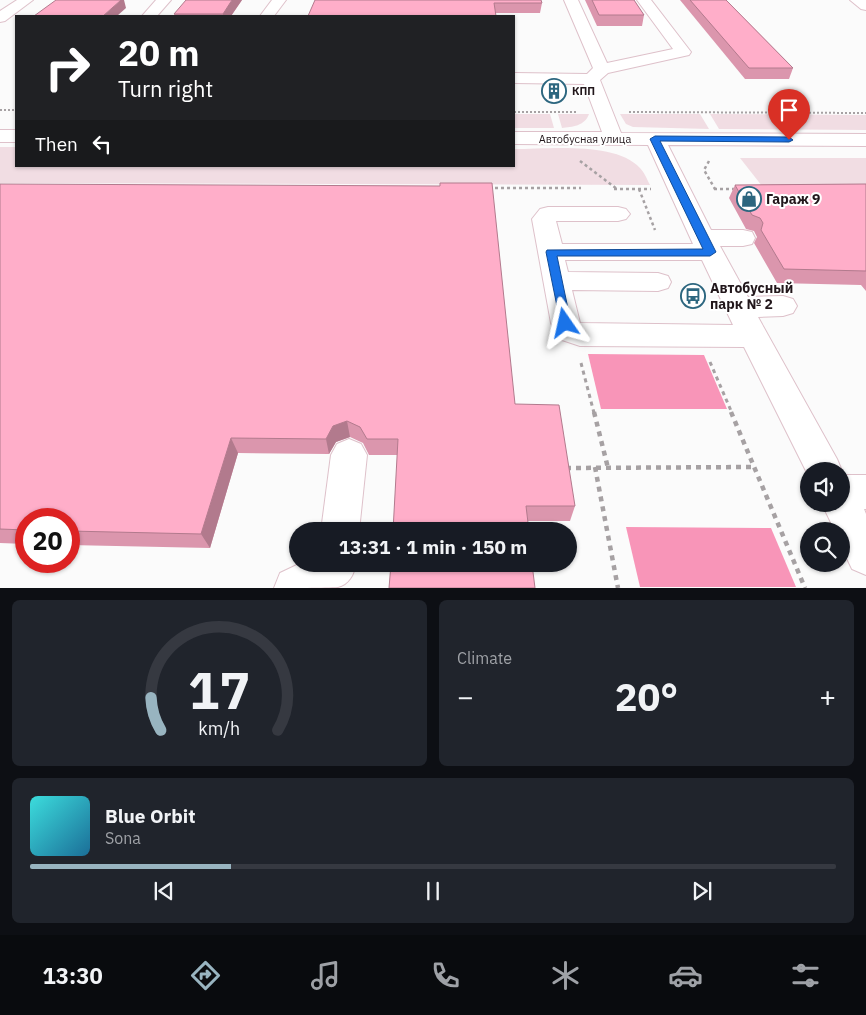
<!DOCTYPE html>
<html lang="en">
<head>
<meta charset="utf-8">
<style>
  :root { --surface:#171b24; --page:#20242c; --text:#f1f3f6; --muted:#9ea1a6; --line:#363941; --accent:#98b4c0 }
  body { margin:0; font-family:"IBM Plex Sans",sans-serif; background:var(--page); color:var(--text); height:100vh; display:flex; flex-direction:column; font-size:19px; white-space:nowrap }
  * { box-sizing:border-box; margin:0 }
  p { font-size:16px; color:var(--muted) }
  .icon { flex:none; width:28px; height:28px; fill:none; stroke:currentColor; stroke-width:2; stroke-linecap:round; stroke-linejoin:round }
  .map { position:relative; height:588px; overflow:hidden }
  .details { display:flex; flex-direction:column; gap:12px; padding:12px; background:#0d0f14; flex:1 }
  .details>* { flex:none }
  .top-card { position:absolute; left:15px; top:15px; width:500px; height:152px; border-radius:0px; box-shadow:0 1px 4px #0004; background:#202124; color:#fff; overflow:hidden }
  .buttons { position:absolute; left:800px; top:462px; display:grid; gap:10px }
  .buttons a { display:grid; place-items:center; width:50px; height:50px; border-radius:50%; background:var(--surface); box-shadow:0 1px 4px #0004; font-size:25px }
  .speed { position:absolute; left:15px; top:508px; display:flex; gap:10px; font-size:25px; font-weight:700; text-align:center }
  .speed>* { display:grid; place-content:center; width:65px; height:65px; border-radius:50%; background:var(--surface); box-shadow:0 1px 4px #0004; line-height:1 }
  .speed .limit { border:8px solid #d22; background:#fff; color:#111 }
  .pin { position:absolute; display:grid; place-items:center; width:42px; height:42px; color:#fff; margin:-51px -21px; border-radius:50% 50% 50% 0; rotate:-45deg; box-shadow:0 0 5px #0007 }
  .pin .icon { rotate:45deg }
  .me { position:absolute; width:55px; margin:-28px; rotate:349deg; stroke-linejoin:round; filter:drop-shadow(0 0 4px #0008) }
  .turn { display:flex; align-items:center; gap:18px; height:105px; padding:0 20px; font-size:22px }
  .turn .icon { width:65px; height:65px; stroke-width:2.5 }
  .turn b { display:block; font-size:35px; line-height:42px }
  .then { display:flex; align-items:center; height:48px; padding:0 20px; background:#0003; gap:10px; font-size:19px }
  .big { font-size:38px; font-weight:800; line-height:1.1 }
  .details .tile { flex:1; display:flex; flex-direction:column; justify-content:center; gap:8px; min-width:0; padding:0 18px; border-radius:8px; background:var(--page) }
  .details .dial { align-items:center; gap:0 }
  .dial svg { height:130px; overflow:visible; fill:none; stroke:var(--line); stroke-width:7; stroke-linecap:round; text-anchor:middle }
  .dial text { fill:var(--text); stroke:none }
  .song { display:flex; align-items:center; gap:15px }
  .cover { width:60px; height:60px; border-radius:8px; background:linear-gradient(135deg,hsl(180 70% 55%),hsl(200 70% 35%)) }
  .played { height:5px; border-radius:2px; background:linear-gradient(90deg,var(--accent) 25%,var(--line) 25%) }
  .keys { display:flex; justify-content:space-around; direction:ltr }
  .heat { display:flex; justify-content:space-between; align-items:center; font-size:28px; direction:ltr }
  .details .tiles { flex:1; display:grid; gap:12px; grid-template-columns:1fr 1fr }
  .tile:last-child { grid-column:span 2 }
  .trip { position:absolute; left:289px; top:522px; width:288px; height:50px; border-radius:25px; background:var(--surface); box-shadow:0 1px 4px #0004; font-weight:800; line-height:50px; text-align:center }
  .dock { display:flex; height:80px; justify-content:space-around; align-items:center; background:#090b0e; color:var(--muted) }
  .dock .icon { width:35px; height:35px }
  .dock .active { color:var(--accent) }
  .dock b { font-size:22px; color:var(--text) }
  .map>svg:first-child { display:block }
  .green { fill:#f1dde3 }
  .forest { fill:#f895b8 }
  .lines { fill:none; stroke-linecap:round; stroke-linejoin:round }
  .minor-casing { stroke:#dec1ca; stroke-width:2 }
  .path-far3 { stroke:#a6a1a3; stroke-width:2; stroke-dasharray:2 2; stroke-linecap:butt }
  .path-far2 { stroke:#a6a1a3; stroke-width:2.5; stroke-dasharray:3 3; stroke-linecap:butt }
  .path-far1 { stroke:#a6a1a3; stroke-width:3; stroke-dasharray:4 4; stroke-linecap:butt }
  .path { stroke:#a6a1a3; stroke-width:4.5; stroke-dasharray:5 5; stroke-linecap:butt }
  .minor { fill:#fff; fill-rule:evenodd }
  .wall { fill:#db96ad }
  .shaded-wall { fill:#b27a8d }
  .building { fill:#ffaec9; stroke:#b27a8d }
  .route { fill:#1a73e8; stroke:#114b97 }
  .labels { text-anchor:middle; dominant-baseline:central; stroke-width:4; stroke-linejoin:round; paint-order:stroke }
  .far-poi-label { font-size:11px; font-weight:bold; fill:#22171b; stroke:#fff; text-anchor:start }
  .far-street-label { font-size:11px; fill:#22171b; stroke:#fff }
  .poi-label { font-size:14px; font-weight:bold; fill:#22171b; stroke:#fff; text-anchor:start }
</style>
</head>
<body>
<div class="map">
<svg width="866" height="588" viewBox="0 0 866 588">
  <rect width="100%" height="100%" fill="#fbfbfb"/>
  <g class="green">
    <polygon points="514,114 550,114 554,128 514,128"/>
    <path d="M558,114H589C585,126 572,127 562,128Z"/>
    <polygon points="620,114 700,114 709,129 633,127 626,124"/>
    <polygon points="710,114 866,115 866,130 719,129"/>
    <path d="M0,147H16V166H514V149C548,149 616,141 640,168C644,172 647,179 650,185L0,183Z"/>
    <polygon points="740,158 866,158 866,187 762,186"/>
  </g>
  <g class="forest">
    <polygon points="588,354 704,355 727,409 601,409"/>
    <polygon points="626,527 771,528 796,587 640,587"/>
  </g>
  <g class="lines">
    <defs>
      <g id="minor">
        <polygon points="17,0 33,0 5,21 0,22 0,11"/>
        <polygon points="156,0 171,0 157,16 142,16"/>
        <polygon points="272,0 286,0 274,16 260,16"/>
        <path d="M564,0H578L607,63L673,49L637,0H651L691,52L689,55L608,73L600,80L621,133L866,134V146L668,145L711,230H743L752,232L755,238L752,244L743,246H720L748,297L783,296L793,299L797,306L793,313L783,316L758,317L837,459L842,471L841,473L809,471V477L744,347L580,346L559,339L551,323L532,219L540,209L548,207H618L626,209L630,214L626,219L618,221H556L562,244H693L648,145L514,144V132H602L584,84L514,83V73L587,74L593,68ZM565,260H702L733,325L580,323L572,290L658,291L668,288L671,282L668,276L658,273L568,272Z"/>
        <polygon points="850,0 866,0 866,10 861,9"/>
        <rect x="0" y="130" width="16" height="12"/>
        <polygon points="349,439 361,444 367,455 359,531 321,531 331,455 337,444"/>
        <polygon points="841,475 866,475 866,509 864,509 866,514 866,575 852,569 841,546 841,531 835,531 822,504 841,504"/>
        <path d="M299,564H355C355,574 348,585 338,587C326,588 289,588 274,588L280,573Z"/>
      </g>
    </defs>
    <use href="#minor" class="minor-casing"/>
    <g class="path-far3">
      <polyline points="0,110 16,110"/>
      <polyline points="514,112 578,112"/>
      <polyline points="629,112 866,113"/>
    </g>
    <g class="path-far2">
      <polyline points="580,161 617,189"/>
      <polyline points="709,161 704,170 715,189"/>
      <polyline points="489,188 581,188"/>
      <polyline points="614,189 651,189"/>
      <polyline points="639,189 655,230"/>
      <polyline points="714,189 735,189"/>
    </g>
    <g class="path-far1">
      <polyline points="682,295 687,308"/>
      <polyline points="710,362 732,413"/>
      <polyline points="581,363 594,413"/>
    </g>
    <g class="path">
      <polyline points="594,412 608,468"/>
      <polyline points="731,412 805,588"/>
      <polyline points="595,467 618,588"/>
      <polyline points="566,468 753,467"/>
    </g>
    <use href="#minor" class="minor"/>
  </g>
  <g class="wall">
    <polygon points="242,0 231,16 175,16 174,14"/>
    <polygon points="315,0 542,3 540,13 496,13"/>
    <polygon points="585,0 634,0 644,15 642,26 597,26"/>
    <polygon points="680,0 726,0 793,68 789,79 745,79"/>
    <polygon points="0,184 515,404 575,506 570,521 528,521 397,455 369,455 363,443 350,437 336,442 329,454 238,453 210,548 69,545 69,519 26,519 26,544 0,543"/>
    <polygon points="866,184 866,291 861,285 777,283 754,243 757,237 754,231 746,229 729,198 735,185"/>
  </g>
  <g class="shaded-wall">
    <polygon points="121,0 124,0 126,8 117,16 103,16"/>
    <polygon points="232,0 242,0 231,16 223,16 223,14"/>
    <polygon points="347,421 350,437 336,442 329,454 326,439 333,426"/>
    <polygon points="231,438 238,453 210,548 201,534"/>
  </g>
  <g class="building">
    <polygon points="56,0 121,0 103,16 34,16"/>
    <polygon points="186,0 232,0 223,14 174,14"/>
    <polygon points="315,0 541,0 542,3 494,3 496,16 308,16"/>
    <polygon points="592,0 634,0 644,15 599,15"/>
    <polygon points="690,0 726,0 793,68 749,68"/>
    <polygon points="440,183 492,183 515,404 559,405 575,506 526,506 529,531 393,531 398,439 367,439 360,427 347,421 333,426 326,439 231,438 201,534 69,531 69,519 26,519 26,530 0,529 0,184 440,186"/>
    <polygon points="866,184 866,271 784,269 761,230 763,223 760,218 752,215 735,185"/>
    <polygon points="391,564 532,564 535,588 389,588"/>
  </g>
  <polygon class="route" points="655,136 789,137 793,140 789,142 660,141 716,252 710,256 557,256 571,323 569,326 561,326 546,252 547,250 703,249 650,139"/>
  <defs>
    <symbol id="building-ring" viewBox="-11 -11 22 22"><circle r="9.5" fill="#fff" stroke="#2c667f" stroke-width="1.5"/><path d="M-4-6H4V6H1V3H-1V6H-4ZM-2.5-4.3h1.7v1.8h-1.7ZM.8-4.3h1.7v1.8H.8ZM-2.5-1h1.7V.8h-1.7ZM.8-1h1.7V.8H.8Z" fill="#2c667f"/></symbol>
    <symbol id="shop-ring" viewBox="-11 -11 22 22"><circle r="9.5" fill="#fff" stroke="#2c667f" stroke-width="1.5"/><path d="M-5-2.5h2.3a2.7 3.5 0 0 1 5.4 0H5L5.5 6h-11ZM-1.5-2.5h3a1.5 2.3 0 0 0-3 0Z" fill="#2c667f"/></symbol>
    <symbol id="bus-ring" viewBox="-11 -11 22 22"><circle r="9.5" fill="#fff" stroke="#2c667f" stroke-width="1.5"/><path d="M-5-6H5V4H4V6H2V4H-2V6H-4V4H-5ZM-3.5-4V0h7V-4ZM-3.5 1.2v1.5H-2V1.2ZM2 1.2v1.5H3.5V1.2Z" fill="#2c667f"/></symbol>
  </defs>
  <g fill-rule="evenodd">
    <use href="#building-ring" x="540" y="77" width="28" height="28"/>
    <use href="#shop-ring" x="735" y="185" width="28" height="28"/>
    <use href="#bus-ring" x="679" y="282" width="28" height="28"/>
  </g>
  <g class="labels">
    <g class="far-poi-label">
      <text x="572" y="91">КПП</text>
    </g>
    <g class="far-street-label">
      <text x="585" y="139">Автобусная улица</text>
    </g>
    <g class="poi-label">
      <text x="766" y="199">Гараж 9</text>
      <text x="710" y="288">Автобусный<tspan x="710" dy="16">парк № 2</tspan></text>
    </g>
  </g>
</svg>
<div class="buttons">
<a><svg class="icon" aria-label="sound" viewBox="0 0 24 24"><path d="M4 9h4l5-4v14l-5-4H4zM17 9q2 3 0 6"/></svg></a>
<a><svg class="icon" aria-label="search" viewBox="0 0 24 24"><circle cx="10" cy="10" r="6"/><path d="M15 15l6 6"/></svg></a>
</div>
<div class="speed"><div class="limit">20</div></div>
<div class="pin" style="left:789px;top:140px;background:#d93025"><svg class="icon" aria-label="arrive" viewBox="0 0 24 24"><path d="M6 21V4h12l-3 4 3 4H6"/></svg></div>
<svg class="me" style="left:565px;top:323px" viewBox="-20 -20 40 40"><path d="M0-17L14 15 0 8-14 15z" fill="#1a73e8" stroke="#fff" stroke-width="4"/></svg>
<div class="trip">13:31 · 1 min · 150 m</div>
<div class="top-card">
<div class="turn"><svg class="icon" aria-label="right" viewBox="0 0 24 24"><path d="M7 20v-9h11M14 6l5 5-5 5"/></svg><div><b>20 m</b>Turn right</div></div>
<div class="then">Then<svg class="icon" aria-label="left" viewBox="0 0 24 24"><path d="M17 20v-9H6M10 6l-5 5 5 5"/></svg></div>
</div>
</div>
<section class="details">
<div class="tiles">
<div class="tile dial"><svg viewBox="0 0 100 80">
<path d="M14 69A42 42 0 1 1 86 69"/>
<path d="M14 69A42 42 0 0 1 8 49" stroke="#98b4c0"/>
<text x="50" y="56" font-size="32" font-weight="700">17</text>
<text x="50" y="72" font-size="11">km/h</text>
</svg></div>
<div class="tile"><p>Climate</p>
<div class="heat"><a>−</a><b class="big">20°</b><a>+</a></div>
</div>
<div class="tile">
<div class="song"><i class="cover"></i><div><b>Blue Orbit</b><p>Sona</p></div></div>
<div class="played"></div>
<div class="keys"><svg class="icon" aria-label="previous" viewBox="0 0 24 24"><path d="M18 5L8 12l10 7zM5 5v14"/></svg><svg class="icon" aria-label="pause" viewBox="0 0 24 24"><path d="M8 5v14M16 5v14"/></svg><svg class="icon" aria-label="next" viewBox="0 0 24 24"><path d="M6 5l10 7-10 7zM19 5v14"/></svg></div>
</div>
</div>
</section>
<nav class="dock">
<b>13:30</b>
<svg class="icon active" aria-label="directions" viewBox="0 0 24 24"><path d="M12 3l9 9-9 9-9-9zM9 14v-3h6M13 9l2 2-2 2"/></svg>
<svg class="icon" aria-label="music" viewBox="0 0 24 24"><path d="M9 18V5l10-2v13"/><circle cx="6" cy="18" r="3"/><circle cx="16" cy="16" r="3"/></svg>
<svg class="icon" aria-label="phone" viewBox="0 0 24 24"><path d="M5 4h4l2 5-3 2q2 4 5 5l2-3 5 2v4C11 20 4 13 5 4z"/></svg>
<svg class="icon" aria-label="climate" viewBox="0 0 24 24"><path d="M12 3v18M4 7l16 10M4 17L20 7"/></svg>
<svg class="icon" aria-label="car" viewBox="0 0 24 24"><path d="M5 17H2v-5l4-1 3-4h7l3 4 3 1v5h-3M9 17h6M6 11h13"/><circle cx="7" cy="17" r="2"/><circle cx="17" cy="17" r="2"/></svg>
<svg class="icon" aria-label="filters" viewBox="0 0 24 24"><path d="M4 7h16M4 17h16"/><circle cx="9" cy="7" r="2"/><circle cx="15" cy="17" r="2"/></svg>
</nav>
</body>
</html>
